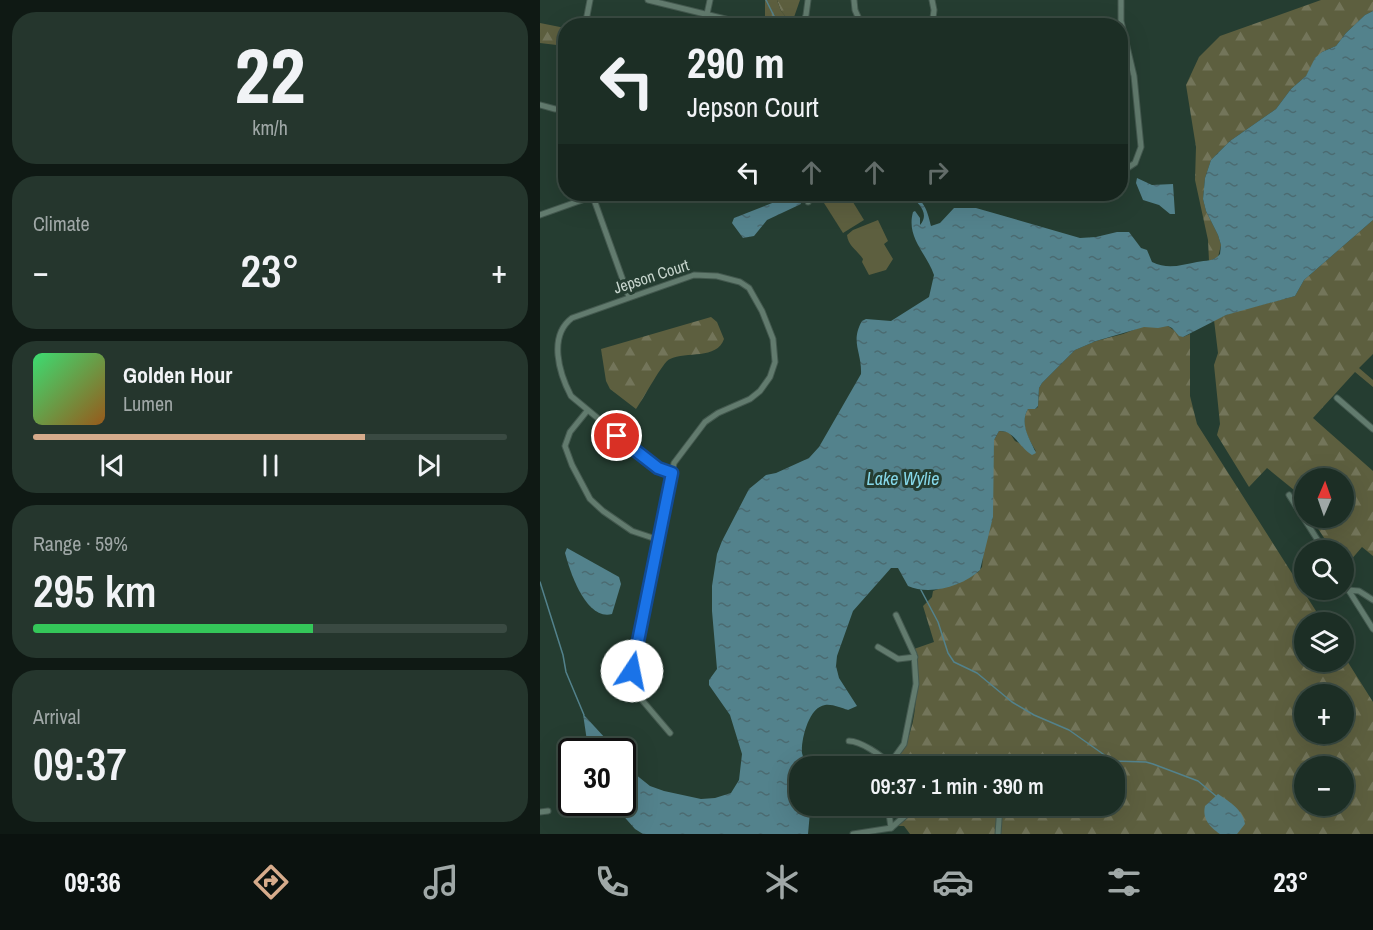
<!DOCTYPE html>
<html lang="en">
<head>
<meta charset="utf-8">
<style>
  :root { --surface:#1c2e25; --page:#25362d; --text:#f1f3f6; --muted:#a0a8a7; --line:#3a4a42; --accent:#d6ab8b }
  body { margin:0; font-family:"Archivo Narrow",sans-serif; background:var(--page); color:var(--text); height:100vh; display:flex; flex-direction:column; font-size:22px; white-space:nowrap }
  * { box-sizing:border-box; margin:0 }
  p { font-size:20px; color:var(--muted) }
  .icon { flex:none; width:33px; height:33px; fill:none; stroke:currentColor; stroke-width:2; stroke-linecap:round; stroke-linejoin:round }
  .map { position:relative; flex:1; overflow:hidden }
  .drawer { display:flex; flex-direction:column; gap:12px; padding:12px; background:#0f1914; width:540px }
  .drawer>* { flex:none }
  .banner { position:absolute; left:18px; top:18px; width:570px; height:183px; border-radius:24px; box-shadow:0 6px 24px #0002,0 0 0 2px var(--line); background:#1c2e25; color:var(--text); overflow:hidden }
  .needle { width:39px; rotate:2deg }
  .fabs { position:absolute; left:754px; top:468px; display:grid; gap:12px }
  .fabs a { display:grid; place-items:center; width:60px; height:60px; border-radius:50%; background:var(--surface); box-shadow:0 6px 24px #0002,0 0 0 2px var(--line); font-size:30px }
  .speed { position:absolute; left:18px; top:738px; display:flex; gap:12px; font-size:30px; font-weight:700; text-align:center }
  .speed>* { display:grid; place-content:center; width:78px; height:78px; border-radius:50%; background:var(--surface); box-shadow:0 6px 24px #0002,0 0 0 2px var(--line); line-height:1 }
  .speed .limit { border:3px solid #111; border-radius:9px; background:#fff; color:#111 }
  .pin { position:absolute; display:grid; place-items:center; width:51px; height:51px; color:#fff; margin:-26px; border:3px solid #fff; border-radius:50%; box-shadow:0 2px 6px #0007 }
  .me { position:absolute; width:66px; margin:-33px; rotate:11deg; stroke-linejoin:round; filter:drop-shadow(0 0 4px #0008) }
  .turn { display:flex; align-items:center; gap:21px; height:126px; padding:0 30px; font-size:27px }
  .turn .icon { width:78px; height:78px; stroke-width:2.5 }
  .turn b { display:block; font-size:42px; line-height:51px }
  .lanes { display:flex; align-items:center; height:57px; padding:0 30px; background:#0003; justify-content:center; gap:30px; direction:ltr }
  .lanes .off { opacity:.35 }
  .big { font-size:45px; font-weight:600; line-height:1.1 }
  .drawer .widget { flex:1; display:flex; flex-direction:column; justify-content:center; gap:9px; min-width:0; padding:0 21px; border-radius:24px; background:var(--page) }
  .drawer .dial { align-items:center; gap:0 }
  .dial b { font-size:78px; line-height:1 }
  .song { display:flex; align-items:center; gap:18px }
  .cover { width:72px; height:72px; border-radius:9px; background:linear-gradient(135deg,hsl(140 70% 55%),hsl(30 70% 35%)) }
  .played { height:6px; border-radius:3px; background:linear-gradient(90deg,var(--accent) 70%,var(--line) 70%) }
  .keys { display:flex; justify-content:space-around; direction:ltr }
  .heat { display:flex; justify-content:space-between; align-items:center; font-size:33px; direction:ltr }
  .charge { height:9px; border-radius:4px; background:linear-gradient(90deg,#34c759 59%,var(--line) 0) }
  .trip { position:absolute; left:249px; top:756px; width:336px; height:60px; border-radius:24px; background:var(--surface); box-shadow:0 6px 24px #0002,0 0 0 2px var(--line); font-weight:600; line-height:60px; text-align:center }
  .tabs { display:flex; height:96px; justify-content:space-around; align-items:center; background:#0b120f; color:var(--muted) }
  .tabs .icon { width:42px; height:42px }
  .tabs .active { color:var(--accent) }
  .tabs b { font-size:27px; color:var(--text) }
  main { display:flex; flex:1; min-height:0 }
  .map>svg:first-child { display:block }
  .forest { fill:url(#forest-firs); fill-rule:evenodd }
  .wetland { fill:url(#wetland-marsh) }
  .garden { fill:#5d5f3f }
  .water { fill:url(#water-ripples) }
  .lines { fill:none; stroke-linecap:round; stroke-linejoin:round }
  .stream { stroke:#53828c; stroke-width:1.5 }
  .street-casing { stroke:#44594f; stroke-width:7 }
  .street { stroke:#627b6e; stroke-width:5 }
  .route-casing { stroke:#114b97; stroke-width:15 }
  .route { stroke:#1a73e8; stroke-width:10 }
  .labels { text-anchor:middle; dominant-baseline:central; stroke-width:6; stroke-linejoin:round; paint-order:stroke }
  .street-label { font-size:16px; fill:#c8d6ce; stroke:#253d31 }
  .water-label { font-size:18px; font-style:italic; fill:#86d8e9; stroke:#253d31 }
</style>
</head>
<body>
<main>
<section class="drawer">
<div class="widget dial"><b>22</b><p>km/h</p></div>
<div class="widget"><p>Climate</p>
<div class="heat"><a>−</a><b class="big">23°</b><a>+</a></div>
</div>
<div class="widget">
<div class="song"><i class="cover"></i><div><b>Golden Hour</b><p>Lumen</p></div></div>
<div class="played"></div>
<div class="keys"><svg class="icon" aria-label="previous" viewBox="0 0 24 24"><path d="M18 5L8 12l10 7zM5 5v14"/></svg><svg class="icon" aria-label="pause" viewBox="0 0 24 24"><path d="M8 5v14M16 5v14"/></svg><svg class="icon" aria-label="next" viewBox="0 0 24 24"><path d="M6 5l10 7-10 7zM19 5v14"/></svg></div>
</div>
<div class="widget"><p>Range · 59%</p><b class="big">295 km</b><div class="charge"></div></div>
<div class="widget"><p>Arrival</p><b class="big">09:37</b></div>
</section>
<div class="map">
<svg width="833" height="834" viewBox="0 0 833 834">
  <defs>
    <pattern id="forest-firs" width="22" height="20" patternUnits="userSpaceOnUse" patternTransform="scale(1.5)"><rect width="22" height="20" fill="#5d5f3f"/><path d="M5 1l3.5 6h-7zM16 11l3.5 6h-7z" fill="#73755a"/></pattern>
    <pattern id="wetland-marsh" width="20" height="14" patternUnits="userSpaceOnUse" patternTransform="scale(1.5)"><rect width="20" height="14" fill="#5d5f3f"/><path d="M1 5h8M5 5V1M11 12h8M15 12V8" fill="none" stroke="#73755a"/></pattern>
    <pattern id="water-ripples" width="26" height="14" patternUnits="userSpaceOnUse" patternTransform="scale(1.5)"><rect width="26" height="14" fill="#53828c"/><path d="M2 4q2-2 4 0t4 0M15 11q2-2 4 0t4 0" fill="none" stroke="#4b6b71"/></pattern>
  </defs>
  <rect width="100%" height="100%" fill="#253d31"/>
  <g class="forest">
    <polygon points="237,0 260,0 253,20 246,25 246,17 241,11"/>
    <polygon points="781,0 833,0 833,11 825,15 806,33 796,46 782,52 766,76 751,89 736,109 690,141 671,160 665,178 663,199 666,211 678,235 681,245 678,257 669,261 668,240 655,180 656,147 646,85 659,57 680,36"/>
    <polygon points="0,23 25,28 25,46 0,43"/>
    <polygon points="833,220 833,354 819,368 833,380 833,387 815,372 773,418 833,471 833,556 822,547 804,568 804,550 792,550 771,518 804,518 804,478 765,478 765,508 754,490 727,468 709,487 677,435 680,424 674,365 678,353 674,320 693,312 755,296 764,280"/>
    <path d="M171,317L177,322L184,339C177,360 146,351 130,359C123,361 103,400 96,409L70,389L66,381L61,349Z"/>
    <path d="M628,326L643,337L650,334V396L657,424L783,622H765V662H804V656L833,702V834H370L364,826H357L371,806H574V766H350C355,759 362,751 366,743C379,714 377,679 374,649L394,642L383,606L392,597L393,591L428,578L438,572L442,567L444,547L453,517V453L454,440L459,431L469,432L475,441L496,451C488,438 479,423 488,409H495L498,407L499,388L502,383L535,350L556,341L583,334L601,327ZM765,694H804V734H765ZM765,766H804V806H765Z"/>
  </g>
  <polygon class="wetland" points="225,0 237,0 241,11 246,17 246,25 227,24 225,17"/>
  <g class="garden">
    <polygon points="299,194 308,194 324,220 303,233 284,203"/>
    <path d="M338,220L348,241L344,244L353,259L346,270L329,275L322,262L323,259C318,251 308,246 307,235L313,230Z"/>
  </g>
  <g class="water">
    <path d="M833,11V220L764,280L755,296L686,315L643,337L639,336L632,328L628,326L618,328L604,327L556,341L535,350L502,383L499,388L498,406L495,409H488C479,424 490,439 496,453L492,455C478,446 474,430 459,431L454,440L453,517L440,570C423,586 390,596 368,586L358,568H351L313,611L297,656L296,666L299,678L317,706L308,710C301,708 293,704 285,705C269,707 261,739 262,753C263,758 266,762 267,766H260V806H273V811L270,812L268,834H103L95,829L72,803L82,802L83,758L95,774L110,786L124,791L161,799L175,798L191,793L199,780L202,754L190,715L169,685V680L177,669L172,611V586L177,554L182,541L209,489L226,475L236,473L269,458L279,447L321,374C322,352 310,342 322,321L326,319L351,321L389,297L394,275C386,252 366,238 373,212L375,211L380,218V225C390,214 379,203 370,196C385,198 388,214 391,226L400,223L414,208H436L540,238L556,237L577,232H589L601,248L607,250L612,262C628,270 641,265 657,262C666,260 674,262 680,254L681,245L678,235L666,211L663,199L665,178L671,160L690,141L736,109L751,89L766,76L775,58L782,52L796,46L806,33L825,15Z"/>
    <polygon points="597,178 612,185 633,184 635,214 630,214 619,205 603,200 596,183"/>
    <polygon points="250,196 258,197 261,204 227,220 214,236 203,238 192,223 194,218"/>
    <path d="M27,548L79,577L81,584L72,614C46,621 30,572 25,553Z"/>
    <polygon points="43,714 77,751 53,751 47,741"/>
    <path d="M678,794C690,802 703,810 705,824L697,834H680C670,827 662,819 665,806Z"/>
  </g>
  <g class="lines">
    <g class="stream">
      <polyline points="226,0 239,26"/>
      <polyline points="343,194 349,196"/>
      <polyline points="353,198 358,200 370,196"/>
      <polyline points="0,582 23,655 26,672 44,715"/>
      <polyline points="381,590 398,622 408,653 414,662 437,673 472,702 494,715 529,730 573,761 606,762 613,764 658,781 676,796"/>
    </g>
    <defs>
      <g id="street">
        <polyline points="108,0 214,26"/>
        <polyline points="314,0 315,10 322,26"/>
        <polyline points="167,14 170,0"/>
        <polyline points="45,26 50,0"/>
        <polyline points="262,26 266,15 268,0"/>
        <polyline points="392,26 394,10 392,0"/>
        <polyline points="0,105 15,109 26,109"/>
        <polyline points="580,173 595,163 601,147 594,76 581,21 581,0"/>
        <polyline points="52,194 89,297"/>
        <polyline points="268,202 267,198 274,194"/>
        <polyline points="0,215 59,194"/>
        <polyline points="797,398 833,429"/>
        <polyline points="47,411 30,432 25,446 32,465 50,499 63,511 92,531 119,540"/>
        <polyline points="749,495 784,550"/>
        <polyline points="804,583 833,629"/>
        <polyline points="808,590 819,591 833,600"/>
        <polyline points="338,647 358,659 375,657"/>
        <path d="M130,733L96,693L92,671L134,463L165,422L178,413L210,399L220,391L230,377L235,362L233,339L222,311L209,288L200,282L177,276L154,275L32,318C8,336 19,373 31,396L118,468L132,473"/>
        <path d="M309,741C320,741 342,755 349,764"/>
        <polyline points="348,766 364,744 376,684 374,654 356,615"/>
        <polyline points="348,806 351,828"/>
        <polyline points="0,812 8,811"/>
        <polyline points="313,834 351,828 366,815 387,806"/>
        <polyline points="458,834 460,806"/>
      </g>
    </defs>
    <use href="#street" class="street-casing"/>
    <use href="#street" class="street"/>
  </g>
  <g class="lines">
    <defs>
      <polyline id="route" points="77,436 118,468 132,473 92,671"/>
    </defs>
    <use href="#route" class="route-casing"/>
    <use href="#route" class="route"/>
  </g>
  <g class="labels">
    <g class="street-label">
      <text transform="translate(111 276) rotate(-18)">Jepson Court</text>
    </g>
    <g class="water-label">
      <text x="363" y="478">Lake Wylie</text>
    </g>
  </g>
</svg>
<div class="fabs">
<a><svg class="needle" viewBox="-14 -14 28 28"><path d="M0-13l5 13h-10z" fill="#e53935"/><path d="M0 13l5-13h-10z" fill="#a0a8a7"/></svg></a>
<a><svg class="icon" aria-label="search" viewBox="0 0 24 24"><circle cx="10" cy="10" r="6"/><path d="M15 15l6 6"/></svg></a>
<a><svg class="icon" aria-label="layers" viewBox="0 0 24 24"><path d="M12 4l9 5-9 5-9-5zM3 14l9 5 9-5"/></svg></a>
<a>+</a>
<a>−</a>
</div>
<div class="speed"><div class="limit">30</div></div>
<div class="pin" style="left:77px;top:436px;background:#d93025"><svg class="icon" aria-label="arrive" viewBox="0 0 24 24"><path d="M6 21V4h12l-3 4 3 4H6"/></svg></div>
<svg class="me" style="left:92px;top:671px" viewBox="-20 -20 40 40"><circle r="19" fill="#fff"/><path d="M0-13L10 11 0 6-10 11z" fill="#1a73e8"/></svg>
<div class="trip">09:37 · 1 min · 390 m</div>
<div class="banner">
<div class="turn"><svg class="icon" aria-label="left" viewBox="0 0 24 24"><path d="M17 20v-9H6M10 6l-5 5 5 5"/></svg><div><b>290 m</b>Jepson Court</div></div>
<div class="lanes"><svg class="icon" aria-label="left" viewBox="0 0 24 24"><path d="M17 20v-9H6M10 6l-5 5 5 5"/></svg><svg class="icon off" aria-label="ahead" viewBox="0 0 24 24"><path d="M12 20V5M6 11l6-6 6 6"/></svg><svg class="icon off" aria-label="ahead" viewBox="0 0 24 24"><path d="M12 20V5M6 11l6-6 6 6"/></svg><svg class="icon off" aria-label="right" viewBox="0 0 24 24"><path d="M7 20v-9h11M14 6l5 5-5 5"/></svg></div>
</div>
</div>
</main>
<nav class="tabs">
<b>09:36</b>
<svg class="icon active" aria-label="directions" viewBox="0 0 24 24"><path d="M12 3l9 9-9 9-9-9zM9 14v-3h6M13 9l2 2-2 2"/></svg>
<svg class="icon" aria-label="music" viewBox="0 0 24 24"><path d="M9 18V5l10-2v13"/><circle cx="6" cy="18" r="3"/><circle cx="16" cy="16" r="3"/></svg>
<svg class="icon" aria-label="phone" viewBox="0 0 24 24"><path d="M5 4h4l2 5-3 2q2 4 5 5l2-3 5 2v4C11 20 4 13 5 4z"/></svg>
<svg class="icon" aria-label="climate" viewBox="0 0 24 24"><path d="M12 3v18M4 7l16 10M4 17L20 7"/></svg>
<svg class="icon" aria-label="car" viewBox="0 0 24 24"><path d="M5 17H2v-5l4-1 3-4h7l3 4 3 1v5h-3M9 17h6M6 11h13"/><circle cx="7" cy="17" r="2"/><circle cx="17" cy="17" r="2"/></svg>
<svg class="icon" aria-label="filters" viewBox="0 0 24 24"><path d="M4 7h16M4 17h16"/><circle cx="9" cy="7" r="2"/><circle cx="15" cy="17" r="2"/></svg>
<b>23°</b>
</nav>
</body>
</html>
